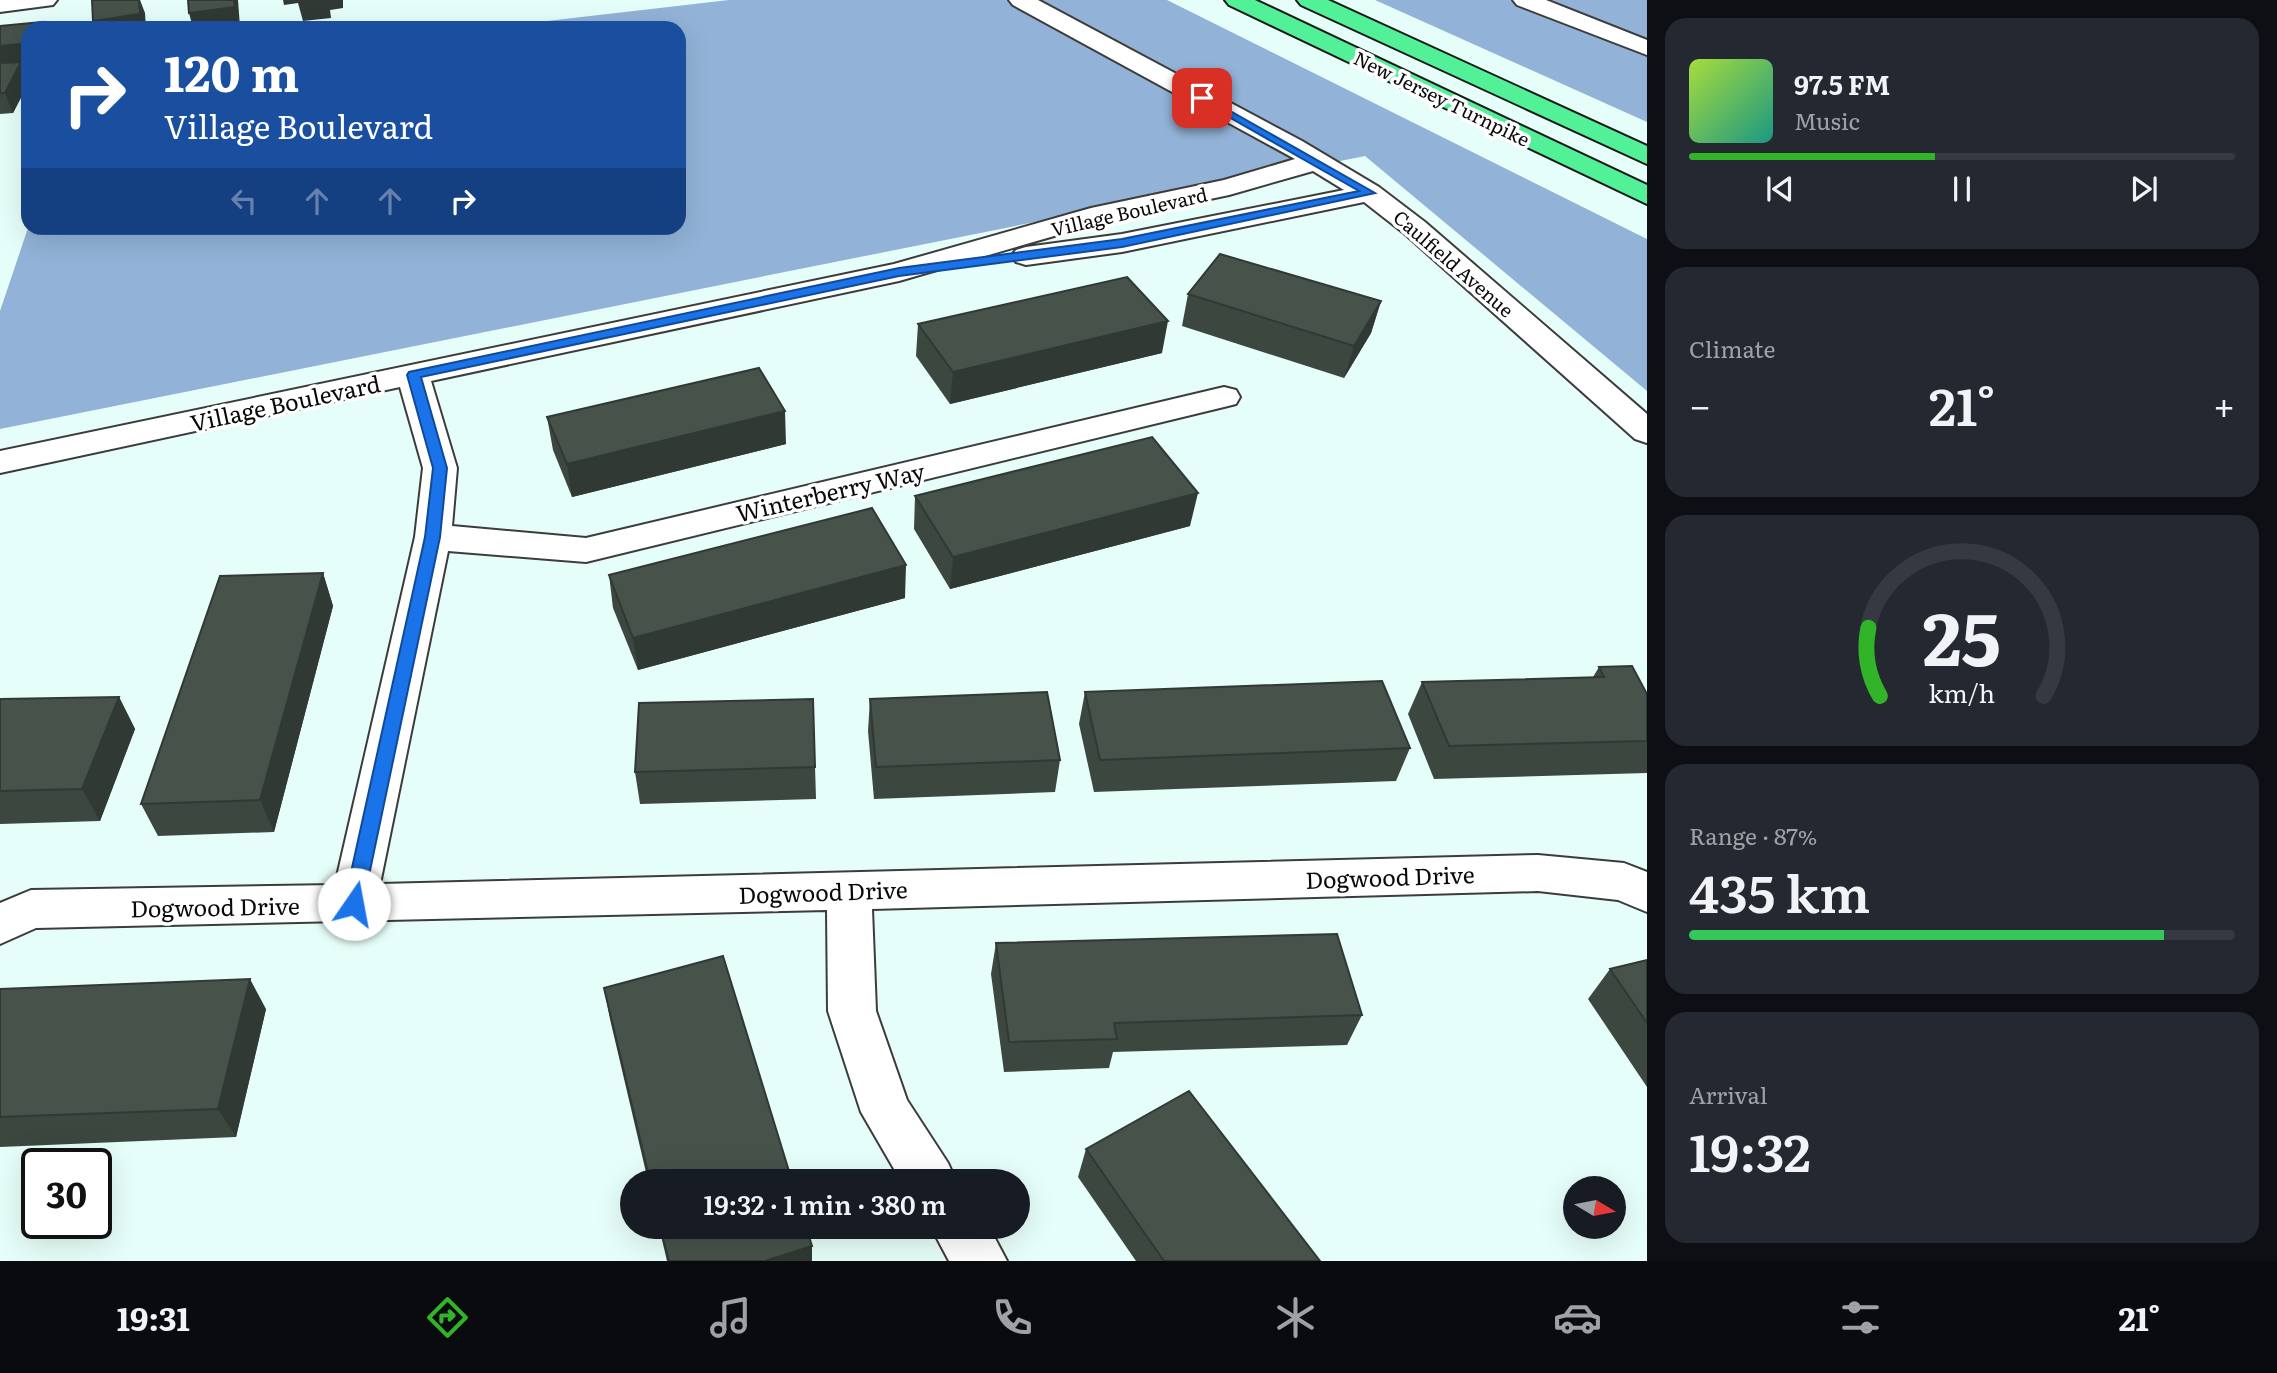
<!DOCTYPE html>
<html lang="en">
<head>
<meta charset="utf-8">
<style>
  :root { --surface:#171b24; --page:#242831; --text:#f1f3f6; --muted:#9ea1a6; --line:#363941; --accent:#31b427 }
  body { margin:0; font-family:Literata,serif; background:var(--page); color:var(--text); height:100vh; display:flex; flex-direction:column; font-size:26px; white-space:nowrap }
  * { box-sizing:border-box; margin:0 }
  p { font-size:23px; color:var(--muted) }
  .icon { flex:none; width:38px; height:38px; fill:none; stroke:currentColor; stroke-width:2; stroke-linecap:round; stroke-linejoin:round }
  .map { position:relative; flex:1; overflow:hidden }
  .sheet { display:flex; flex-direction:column; gap:18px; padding:18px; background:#0d0f14; width:630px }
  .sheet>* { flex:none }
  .guide { position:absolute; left:21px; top:21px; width:665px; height:214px; border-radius:21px; box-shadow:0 7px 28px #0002; background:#1a4fa0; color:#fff; overflow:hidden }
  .needle { width:46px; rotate:100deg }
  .controls { position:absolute; left:1563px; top:1176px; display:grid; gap:14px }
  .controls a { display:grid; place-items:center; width:63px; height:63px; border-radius:50%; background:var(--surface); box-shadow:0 7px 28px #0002; font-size:35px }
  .speed { position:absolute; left:21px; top:1148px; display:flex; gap:14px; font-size:35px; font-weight:700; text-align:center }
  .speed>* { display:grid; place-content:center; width:91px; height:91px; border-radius:50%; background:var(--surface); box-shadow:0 7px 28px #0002; line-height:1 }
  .speed .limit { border:4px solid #111; border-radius:10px; background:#fff; color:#111 }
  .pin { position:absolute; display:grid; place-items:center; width:60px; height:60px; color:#fff; margin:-30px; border-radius:14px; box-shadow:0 4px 10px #0006 }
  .me { position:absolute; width:77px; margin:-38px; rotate:12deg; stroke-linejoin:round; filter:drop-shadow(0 0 5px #0008) }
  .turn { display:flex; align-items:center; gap:24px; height:147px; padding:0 28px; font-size:32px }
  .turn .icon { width:91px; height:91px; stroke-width:2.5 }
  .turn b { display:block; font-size:49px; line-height:60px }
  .lanes { display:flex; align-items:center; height:66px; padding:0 28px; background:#0003; justify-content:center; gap:35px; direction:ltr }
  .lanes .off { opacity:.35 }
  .big { font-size:52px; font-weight:600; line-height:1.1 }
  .sheet .card { flex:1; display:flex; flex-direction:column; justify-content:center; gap:10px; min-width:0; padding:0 24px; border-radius:21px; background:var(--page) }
  .sheet .dial { align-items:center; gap:0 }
  .dial svg { height:182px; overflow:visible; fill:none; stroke:var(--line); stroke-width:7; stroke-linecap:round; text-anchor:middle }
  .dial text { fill:var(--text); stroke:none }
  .song { display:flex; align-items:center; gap:21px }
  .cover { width:84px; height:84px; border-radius:10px; background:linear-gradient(135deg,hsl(80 70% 55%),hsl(170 70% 35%)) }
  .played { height:7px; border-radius:4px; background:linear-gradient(90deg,var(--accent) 45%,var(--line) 45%) }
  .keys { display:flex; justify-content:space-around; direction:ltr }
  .heat { display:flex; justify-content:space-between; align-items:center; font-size:38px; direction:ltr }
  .charge { height:10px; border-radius:5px; background:linear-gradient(90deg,#34c759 87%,var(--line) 0) }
  .trip { position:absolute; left:620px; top:1169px; width:410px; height:70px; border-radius:35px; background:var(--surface); box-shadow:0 7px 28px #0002; font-weight:600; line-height:70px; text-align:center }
  .tab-bar { display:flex; height:112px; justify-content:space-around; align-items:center; background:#090b0e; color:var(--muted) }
  .tab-bar .icon { width:49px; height:49px }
  .tab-bar .active { color:var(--accent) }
  .tab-bar b { font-size:32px; color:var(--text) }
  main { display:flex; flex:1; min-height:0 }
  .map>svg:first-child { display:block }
  .forest { fill:#92b3d7 }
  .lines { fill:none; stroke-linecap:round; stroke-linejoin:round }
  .minor-casing { stroke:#3c3c3c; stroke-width:4 }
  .highway-casing { stroke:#1a1a1a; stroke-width:4 }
  .minor { fill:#fff; fill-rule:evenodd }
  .highway { fill:#52f197; fill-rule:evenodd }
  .wall { fill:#3c4740 }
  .shaded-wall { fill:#313934 }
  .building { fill:#46524a; stroke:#313934; stroke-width:2 }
  .route { fill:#1a73e8; stroke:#114b97; stroke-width:2 }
  .labels { text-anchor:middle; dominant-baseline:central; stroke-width:7; stroke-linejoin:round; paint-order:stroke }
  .far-street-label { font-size:19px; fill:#090909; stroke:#fff }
  .street-label { font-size:23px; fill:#090909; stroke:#fff }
</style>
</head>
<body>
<main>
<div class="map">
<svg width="1647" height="1261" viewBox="0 0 1647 1261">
  <rect width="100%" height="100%" fill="#e6fef9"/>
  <g class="forest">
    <polygon points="729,0 1167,0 1647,239 1647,391 1365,156 0,429 0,311 28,228 679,228 679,28 487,28"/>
    <polygon points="1375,0 1647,0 1647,122"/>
  </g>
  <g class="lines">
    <defs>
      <g id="minor">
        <polygon points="0,0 57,0 53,5 0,12"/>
        <polygon points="1009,0 1038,0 1302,141 1379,187 1425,222 1647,414 1647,443 1635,439 1405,234 1364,202 1122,252 1026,265 1016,262 1011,256 1016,250 1026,247 1122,234 1344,190 1313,171 1229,195 1106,221 899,281 431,381 457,468 452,526 586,538 1224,387 1236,390 1240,397 1236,404 1224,407 586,562 448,551 380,884 1538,855 1624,863 1647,872 1647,912 1618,900 1538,891 872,909 876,1011 907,1100 948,1163 956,1181 901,1181 861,1112 828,1011 827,910 36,928 0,944 0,903 31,890 335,885 415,537 423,468 400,387 0,473 0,451 894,264 1091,208 1224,180 1295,159 1013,5"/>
        <polygon points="1513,0 1546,0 1647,40 1647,55 1517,5"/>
        <polygon points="931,1227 989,1227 1007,1261 949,1261"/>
      </g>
      <g id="highway">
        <polygon points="1225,0 1255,0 1647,185 1647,204 1229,5"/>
        <polygon points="1297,0 1328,0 1647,146 1647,164 1301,5"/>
      </g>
    </defs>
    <use href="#minor" class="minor-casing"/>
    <use href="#highway" class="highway-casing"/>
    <use href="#minor" class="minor"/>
    <use href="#highway" class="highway"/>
  </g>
  <g class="wall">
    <polygon points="0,26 22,65 28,80 28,84 13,113 0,114"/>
    <polygon points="1188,294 1381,301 1371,333 1344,378 1182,326"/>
    <polygon points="918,324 1162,353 950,404 916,356"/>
    <polygon points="547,417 786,444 572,497 553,450"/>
    <polygon points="915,496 1190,526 950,589 914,529"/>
    <polygon points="323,573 333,606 274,832 158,836 141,804"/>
    <polygon points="609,575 905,598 638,670 613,608"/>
    <polygon points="1599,667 1647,694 1647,773 1434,779 1408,714 1422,682 1593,677"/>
    <polygon points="1085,692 1410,748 1396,781 1094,792 1079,724"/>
    <polygon points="119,697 135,729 100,821 0,824 0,699"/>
    <polygon points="870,699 1060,760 1055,792 874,799 868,731"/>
    <polygon points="815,767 816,799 640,804 635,772"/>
    <polygon points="996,943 1362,1015 1347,1045 1113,1052 1109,1068 1004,1072 991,974"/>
    <polygon points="1647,960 1647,1087 1588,999 1610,969"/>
    <polygon points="604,988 792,1181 648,1181 610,1019"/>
    <polygon points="0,989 266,1009 236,1137 0,1147"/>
    <polygon points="1086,1149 1320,1261 1136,1261 1078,1177"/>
    <polygon points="659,1227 806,1227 812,1246 812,1261 667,1261"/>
  </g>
  <g class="shaded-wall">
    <polygon points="139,0 140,0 145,13 146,28 95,28 93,21"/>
    <polygon points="234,0 238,0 240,27 231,28 193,28 189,13"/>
    <polygon points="283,0 343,0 343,8 330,10 331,18 303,21 298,3 284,5"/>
    <polygon points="28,43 28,64 22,65 28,80 28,84 13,113 5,93 0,67 0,46"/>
    <polygon points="1381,301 1371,333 1344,378 1354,346"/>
    <polygon points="1168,321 1162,353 950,404 953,372"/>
    <polygon points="785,411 786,444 572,497 567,464"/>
    <polygon points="1198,493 1190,526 950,589 953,557"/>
    <polygon points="906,565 905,598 638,670 633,638"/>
    <polygon points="323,573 333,606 274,832 260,800"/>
    <polygon points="119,697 135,729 100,821 82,789"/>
    <polygon points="250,979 266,1009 236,1137 218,1109"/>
    <polygon points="812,1246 812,1261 765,1261"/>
  </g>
  <g class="building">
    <polygon points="92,0 139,0 140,14 93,21"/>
    <polygon points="188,0 234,0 235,7 189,13"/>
    <polygon points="43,22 41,28 28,28 28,43 0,46 0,26"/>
    <polygon points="21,62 5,93 0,93 0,63"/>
    <polygon points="1220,254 1381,301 1354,346 1188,294"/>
    <polygon points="1127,277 1168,321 953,372 918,324"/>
    <polygon points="759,368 785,411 567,464 547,417"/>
    <polygon points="1152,437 1198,493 953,557 915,496"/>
    <polygon points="872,508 906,565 633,638 609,575"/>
    <polygon points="323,573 260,800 141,804 220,576"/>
    <polygon points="1632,666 1647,694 1647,741 1449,746 1422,682 1604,677 1599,667"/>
    <polygon points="1382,681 1410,748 1100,760 1085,692"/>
    <polygon points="1047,692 1060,760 876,767 870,699"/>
    <polygon points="119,697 82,789 0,791 0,699"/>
    <polygon points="813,699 815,767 635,772 639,703"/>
    <polygon points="1337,934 1362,1015 1114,1023 1117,1039 1009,1042 996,943"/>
    <polygon points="723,956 792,1181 650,1181 604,988"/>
    <polygon points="1647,960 1647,1023 1610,969"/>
    <polygon points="250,979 218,1109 0,1117 0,989"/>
    <polygon points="1189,1091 1320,1261 1164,1261 1086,1149"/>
    <polygon points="660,1227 806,1227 812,1246 765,1261 669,1261"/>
  </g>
  <polygon class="route" points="1202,95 1375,193 1122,247 899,276 421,377 447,468 440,537 363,904 360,909 347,909 344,904 425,537 433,468 407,375 409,372 899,268 1122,239 1359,191 1199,100 1197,98"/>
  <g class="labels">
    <g class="far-street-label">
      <text transform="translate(1442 98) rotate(26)">New Jersey Turnpike</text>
      <text transform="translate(1129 211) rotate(-13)">Village Boulevard</text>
      <text transform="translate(1454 263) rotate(41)">Caulfield Avenue</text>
    </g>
    <g class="street-label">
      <text transform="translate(285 402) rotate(-12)">Village Boulevard</text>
      <text transform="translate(830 491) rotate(-13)">Winterberry Way</text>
      <text transform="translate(1390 876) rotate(-2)">Dogwood Drive</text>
      <text transform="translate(823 891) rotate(-2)">Dogwood Drive</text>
      <text transform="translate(215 906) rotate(-1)">Dogwood Drive</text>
    </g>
  </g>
</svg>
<div class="controls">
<a><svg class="needle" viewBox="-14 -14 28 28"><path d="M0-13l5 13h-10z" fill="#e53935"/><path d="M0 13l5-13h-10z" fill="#9ea1a6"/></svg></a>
</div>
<div class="speed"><div class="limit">30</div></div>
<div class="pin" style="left:1202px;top:98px;background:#d93025"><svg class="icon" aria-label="arrive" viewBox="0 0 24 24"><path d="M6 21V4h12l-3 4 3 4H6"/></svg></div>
<svg class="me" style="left:354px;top:904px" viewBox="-20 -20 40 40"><circle r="19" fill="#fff"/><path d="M0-13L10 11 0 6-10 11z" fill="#1a73e8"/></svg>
<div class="trip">19:32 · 1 min · 380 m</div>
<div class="guide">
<div class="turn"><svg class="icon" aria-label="right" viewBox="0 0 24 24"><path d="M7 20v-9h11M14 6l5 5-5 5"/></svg><div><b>120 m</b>Village Boulevard</div></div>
<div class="lanes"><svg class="icon off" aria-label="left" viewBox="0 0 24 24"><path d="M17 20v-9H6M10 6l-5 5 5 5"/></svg><svg class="icon off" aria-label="ahead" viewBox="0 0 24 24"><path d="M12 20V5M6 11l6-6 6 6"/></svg><svg class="icon off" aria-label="ahead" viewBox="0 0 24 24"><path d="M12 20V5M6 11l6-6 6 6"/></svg><svg class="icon" aria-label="right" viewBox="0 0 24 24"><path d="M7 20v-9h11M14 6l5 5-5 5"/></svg></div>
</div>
</div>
<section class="sheet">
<div class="card">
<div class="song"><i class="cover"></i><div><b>97.5 FM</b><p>Music</p></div></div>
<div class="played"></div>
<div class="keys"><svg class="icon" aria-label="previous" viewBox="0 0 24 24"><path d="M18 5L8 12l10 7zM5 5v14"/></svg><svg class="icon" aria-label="pause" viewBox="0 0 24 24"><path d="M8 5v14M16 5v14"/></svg><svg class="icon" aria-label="next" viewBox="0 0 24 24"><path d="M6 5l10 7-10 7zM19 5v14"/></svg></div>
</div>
<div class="card"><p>Climate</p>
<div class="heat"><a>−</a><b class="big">21°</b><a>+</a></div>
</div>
<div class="card dial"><svg viewBox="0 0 100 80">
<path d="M14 69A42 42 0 1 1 86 69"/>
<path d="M14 69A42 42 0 0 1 9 39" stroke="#31b427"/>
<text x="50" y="56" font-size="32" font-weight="700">25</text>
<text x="50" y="72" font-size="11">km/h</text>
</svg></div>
<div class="card"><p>Range · 87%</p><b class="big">435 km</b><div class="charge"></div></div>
<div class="card"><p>Arrival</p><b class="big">19:32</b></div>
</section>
</main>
<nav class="tab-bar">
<b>19:31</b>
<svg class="icon active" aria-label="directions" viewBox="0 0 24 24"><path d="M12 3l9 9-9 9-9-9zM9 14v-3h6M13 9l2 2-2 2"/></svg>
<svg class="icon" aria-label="music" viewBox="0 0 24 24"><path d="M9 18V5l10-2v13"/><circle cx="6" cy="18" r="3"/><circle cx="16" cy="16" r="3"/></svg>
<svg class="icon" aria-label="phone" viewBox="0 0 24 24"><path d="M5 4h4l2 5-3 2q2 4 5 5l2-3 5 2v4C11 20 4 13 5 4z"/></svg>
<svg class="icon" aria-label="climate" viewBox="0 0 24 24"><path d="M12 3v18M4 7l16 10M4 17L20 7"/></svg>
<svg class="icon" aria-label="car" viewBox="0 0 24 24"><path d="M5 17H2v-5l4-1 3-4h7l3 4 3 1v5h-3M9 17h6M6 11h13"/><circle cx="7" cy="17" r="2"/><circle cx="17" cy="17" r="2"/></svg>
<svg class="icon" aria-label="filters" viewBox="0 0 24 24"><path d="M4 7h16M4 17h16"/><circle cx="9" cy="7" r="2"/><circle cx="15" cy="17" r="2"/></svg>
<b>21°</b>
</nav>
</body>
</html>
